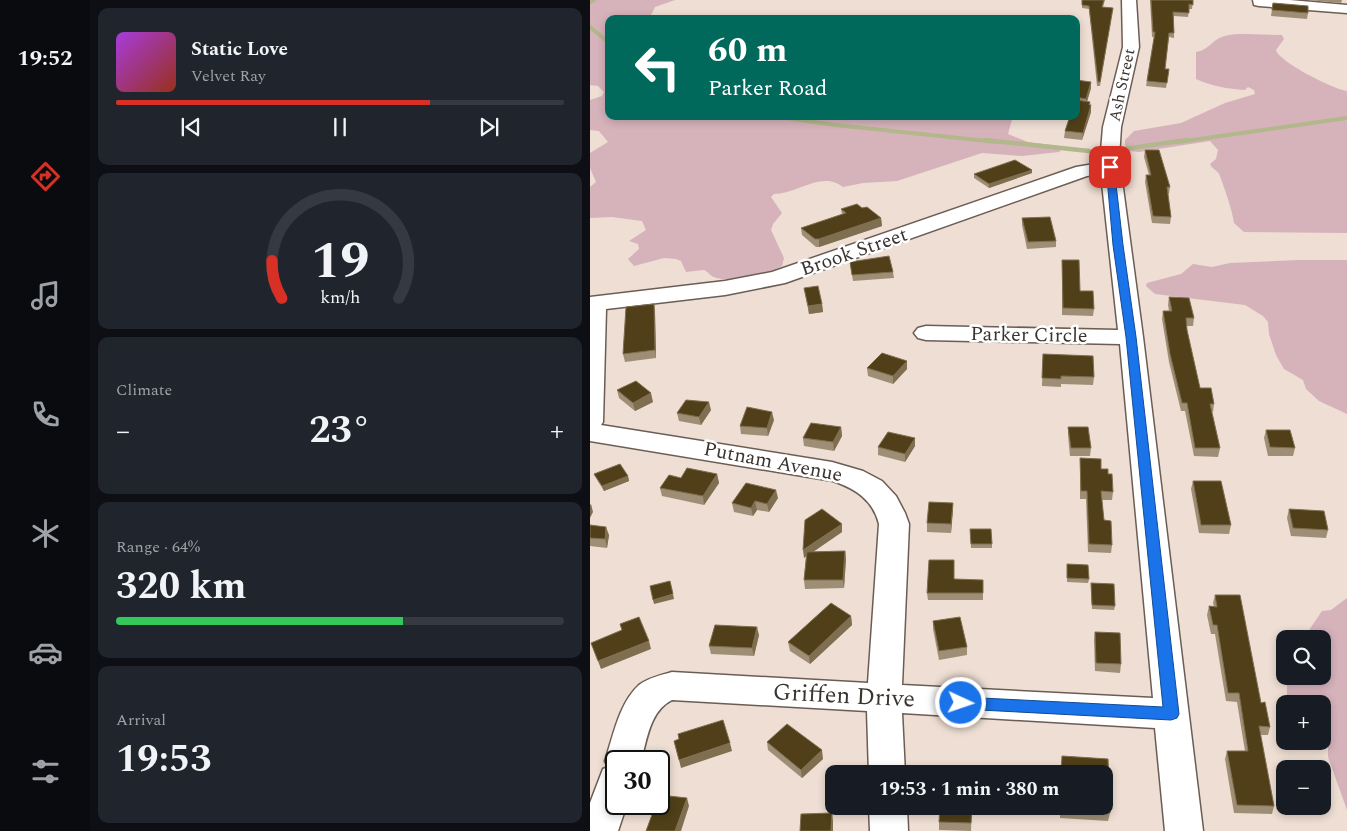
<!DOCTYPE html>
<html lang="en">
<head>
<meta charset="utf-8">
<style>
  :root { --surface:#171b24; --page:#20242c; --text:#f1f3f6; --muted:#9ea1a6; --line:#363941; --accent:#d93025 }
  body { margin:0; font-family:Spectral,serif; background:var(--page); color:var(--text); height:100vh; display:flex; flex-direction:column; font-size:19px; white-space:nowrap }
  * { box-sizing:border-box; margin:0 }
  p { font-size:16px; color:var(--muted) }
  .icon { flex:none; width:28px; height:28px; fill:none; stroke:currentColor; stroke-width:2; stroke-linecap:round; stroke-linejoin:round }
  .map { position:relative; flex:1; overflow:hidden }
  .side { display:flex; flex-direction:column; gap:8px; padding:8px; background:#0d0f14; width:500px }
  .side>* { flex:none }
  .guide { position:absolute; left:15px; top:15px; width:475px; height:105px; border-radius:10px; box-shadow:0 2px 8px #0003; background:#00695c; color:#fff; overflow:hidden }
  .controls { position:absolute; left:686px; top:630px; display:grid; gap:10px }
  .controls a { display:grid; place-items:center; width:55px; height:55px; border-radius:10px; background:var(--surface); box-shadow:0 2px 8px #0003; font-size:25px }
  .speed { position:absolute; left:15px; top:750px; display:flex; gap:10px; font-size:25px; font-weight:700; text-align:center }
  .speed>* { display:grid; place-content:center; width:65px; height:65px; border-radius:50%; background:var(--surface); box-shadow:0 2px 8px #0003; line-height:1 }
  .speed .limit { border:2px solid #111; border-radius:8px; background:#fff; color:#111 }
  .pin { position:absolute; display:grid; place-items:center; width:42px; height:42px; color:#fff; margin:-21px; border-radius:10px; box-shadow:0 2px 8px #0006 }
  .me { position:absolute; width:55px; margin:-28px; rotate:93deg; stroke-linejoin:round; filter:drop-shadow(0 0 4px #0008) }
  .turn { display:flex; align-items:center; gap:18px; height:105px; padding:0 20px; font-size:22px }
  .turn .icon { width:65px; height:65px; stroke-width:2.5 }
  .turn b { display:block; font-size:35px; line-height:42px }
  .big { font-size:38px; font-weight:700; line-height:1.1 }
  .side .widget { flex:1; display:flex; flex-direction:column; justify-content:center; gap:8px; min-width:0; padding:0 18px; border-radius:10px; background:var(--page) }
  .side .dial { align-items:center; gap:0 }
  .dial svg { height:130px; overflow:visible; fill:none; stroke:var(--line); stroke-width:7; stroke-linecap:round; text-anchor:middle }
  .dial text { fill:var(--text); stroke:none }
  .song { display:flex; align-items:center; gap:15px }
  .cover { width:60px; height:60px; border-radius:8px; background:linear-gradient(135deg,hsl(280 70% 55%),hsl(10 70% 35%)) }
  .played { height:5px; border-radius:2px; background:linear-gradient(90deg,var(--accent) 70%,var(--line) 70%) }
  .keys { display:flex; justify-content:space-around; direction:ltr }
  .heat { display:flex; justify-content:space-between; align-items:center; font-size:28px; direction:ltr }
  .charge { height:8px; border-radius:4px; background:linear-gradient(90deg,#34c759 64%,var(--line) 0) }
  .trip { position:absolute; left:235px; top:765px; width:288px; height:50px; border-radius:10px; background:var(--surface); box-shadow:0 2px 8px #0003; font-weight:700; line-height:50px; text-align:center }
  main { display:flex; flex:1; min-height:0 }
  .tab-bar { display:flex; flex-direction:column; width:90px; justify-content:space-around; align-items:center; background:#090b0e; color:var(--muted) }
  .tab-bar .icon { width:35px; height:35px }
  .tab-bar .current { color:var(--accent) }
  .tab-bar b { font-size:22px; color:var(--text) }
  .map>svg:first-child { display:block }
  .green { fill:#d6b2bb }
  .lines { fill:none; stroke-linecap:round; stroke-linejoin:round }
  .stream-far1 { stroke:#b2b78c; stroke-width:4 }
  .stream { stroke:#b2b78c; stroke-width:4.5 }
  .minor-casing { stroke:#6b5d54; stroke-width:3 }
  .minor { fill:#fff; fill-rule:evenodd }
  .wall { fill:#9f8e76 }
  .shaded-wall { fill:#7f6f50 }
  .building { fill:#503f18; stroke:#7f6f50 }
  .route { fill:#1a73e8; stroke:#114b97 }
  .labels { text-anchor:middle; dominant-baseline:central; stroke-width:5; stroke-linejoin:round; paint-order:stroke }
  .far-street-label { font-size:16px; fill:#3a3430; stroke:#fff }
  .street-label { font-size:20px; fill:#3a3430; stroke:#fff }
  .near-street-label { font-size:24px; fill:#3a3430; stroke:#fff }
</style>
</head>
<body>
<main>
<nav class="tab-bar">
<b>19:52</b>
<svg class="icon current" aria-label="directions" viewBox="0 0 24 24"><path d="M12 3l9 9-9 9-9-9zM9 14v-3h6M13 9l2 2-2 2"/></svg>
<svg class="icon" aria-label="music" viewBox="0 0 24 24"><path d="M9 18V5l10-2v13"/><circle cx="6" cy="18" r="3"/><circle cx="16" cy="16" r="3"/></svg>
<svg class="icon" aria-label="phone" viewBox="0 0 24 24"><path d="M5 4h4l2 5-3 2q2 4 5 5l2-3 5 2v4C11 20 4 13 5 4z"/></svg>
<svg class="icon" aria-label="climate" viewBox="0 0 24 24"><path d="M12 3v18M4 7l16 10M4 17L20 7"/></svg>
<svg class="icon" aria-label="car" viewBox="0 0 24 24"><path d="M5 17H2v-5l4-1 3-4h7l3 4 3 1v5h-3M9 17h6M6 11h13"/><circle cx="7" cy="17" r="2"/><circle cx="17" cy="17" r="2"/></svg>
<svg class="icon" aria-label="filters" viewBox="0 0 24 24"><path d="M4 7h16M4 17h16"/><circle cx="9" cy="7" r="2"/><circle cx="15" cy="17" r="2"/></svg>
</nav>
<section class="side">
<div class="widget">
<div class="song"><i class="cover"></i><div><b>Static Love</b><p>Velvet Ray</p></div></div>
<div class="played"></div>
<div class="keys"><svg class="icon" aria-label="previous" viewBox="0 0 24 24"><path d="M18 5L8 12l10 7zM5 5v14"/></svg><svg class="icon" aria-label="pause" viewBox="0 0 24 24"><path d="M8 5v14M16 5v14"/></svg><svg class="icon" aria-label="next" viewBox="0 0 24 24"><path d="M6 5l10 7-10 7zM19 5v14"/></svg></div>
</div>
<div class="widget dial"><svg viewBox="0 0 100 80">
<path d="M14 69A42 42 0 1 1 86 69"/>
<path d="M14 69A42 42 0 0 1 8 46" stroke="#d93025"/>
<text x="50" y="56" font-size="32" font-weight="700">19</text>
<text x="50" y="72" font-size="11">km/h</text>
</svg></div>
<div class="widget"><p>Climate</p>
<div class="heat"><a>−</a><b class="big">23°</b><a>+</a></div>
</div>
<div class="widget"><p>Range · 64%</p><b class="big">320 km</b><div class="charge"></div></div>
<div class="widget"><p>Arrival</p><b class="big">19:53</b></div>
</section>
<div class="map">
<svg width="757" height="831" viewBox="0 0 757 831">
  <rect width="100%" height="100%" fill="#eeded3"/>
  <g class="green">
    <path d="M0,0H85L65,7L61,15L63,19H19V116H423L418,134L438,142L469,146L472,149L469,152L432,156L392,153L307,181L273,183L253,187C232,170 207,194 184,194L181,197L192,213L183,224L181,230L194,258L192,266C178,274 139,284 124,277C120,276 119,272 114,270L96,272L91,261L86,259L74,258L44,266L38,259L49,249L48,244L39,241L56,230L52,221L22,217L0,218V187L6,182L0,168V153L18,142L9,131L0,130V100L12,96L14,92L8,86L0,85Z"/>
    <path d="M657,34L692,35L694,39L686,50C689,62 743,89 757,91V233L654,232L644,223C643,212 634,187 630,176C628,170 622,169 620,164L626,159L628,150L620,141L549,152L539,151L535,145V140L544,131L591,123L635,103L665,94L664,90L658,87L655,90C638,89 621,86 606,79V52C616,50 618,46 626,40C635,34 646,34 657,34Z"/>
    <polygon points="708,260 757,260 757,414 729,401 716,389 713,380 694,369 686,355 679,334 678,322 673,316 655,305 565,294 556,286 557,283 591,274 603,264 622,267 640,263"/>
    <polygon points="757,598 757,810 738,757 738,745 733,732 732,704 697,704 697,676 732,676 732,639 713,639 732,611 741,610"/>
  </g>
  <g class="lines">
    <g class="stream-far1">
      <polyline points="0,2 4,0"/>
      <polyline points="0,27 19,43"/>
      <polyline points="184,116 245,125 407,142"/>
      <polyline points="588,142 757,118"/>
    </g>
    <g class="stream">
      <polyline points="395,140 499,151"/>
      <polyline points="534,149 597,140"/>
    </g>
    <defs>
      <g id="minor">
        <path d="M532,0H546L549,47L531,127L529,158L553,337L613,831H575L565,728L312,713L315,774H279L277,711L82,700C60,711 57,739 51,761H26V804H37L28,831H0V803L13,769L18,767L15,761C23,737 29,703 49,685C58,678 71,675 82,672L278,683L289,524C283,500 266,489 243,481L0,441V297L135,281L182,272L486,167L510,163L513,127L533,47ZM511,174L528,330L336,326L328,328L324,333L328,338L336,340L530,344L563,698L312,685L319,524L315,513L306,496L292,481L273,471L242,462L11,425L13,422L16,309L135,295L195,283L497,176Z"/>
        <polygon points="663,0 700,0 757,5 757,13 669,6 664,5"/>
        <polygon points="279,806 317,806 318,831 280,831"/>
      </g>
    </defs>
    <use href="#minor" class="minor-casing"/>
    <use href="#minor" class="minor"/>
  </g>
  <g class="wall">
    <polygon points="492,0 515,0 513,7 523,8 510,86 507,86 499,9 492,8"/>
    <polygon points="560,0 603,0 602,9 599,9 598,17 584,16 584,38 579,37 575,69 579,69 576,88 556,86 564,37 562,37"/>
    <polygon points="718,0 752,0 751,3"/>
    <polygon points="683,3 718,13 717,19 681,16"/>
    <polygon points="486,80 501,88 497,101 500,102 501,112 492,140 474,138 475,131 486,116"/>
    <polygon points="555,150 580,187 579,194 578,194 581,217 580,224 562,223 555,182 556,175 559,175 554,157"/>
    <polygon points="442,170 442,173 399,188 384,178 384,174"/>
    <polygon points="272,208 291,218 292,226 229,247 226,247 212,235 211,228 252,214 251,209"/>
    <polygon points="432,218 466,241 466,247 437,249 432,225"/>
    <polygon points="472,260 490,291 504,309 503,316 472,315"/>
    <polygon points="260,262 303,272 304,278 263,281"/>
    <polygon points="214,288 232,304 233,312 219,314"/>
    <polygon points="579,297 604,318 603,326 597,326 597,330 610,388 624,404 623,412 622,412 630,448 628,457 604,456 595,411 591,411 579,362 572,319 573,311 579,311 578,305"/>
    <polygon points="64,304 65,312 66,358 35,362 33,354"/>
    <polygon points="453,354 504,377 503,385 471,384 471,387 452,386"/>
    <polygon points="317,361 317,369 303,384 278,376 277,368"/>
    <polygon points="27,390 63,402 45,411 29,398"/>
    <polygon points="121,410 111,425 89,421 87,413"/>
    <polygon points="184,420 178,436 151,434 150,426"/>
    <polygon points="251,427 252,436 244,451 214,446 213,438"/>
    <polygon points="478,427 501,448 500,456 480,456 478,435"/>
    <polygon points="676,430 705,448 703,456 678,456 674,438"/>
    <polygon points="325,438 325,446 315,462 288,455 288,447"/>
    <polygon points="490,458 511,469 518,474 523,492 522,500 512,500 514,520 522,545 521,553 498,552 496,499 490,499"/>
    <polygon points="4,474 38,476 39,481 14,491 6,478"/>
    <polygon points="127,474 129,483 114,505 72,496 70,488 91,478"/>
    <polygon points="603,481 641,525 639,534 609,533 601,489"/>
    <polygon points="188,498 179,512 167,510 163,516 144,512 142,503"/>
    <polygon points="363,503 361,533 337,532 337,523"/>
    <polygon points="699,509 738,530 736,538 701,536 697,518"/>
    <polygon points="252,524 252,532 223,552 255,551 256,559 254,588 215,589 214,580 216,556 214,558"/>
    <polygon points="0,525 19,535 17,548 0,546"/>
    <polygon points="380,529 402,544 402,548 381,548"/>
    <polygon points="477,564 499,579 498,583 477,582"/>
    <polygon points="393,580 393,600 338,600 337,593"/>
    <polygon points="501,583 525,606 524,610 502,609"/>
    <polygon points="625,595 671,703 680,727 678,735 670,735 684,806 682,814 644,813 635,759 637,751 655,751 647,702 636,701 625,634 621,634 617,615 619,606 624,607 623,603"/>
    <polygon points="261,616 262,625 220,664 200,651 198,642"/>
    <polygon points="343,621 377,647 377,655 349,660 343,629"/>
    <polygon points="505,632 531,664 530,673 505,671 504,640"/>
    <polygon points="169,635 164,656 121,654 119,646"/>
    <polygon points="177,742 233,759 212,778 178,750"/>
    <polygon points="472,756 518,759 520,813 518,821 470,818 470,806 514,806 514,774 471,774"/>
    <polygon points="382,806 381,831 349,830 349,822"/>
  </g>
  <g class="shaded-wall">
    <polygon points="501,82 501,88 496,105 496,99"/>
    <polygon points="501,105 501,112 492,140 493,133"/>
    <polygon points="442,170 442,173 399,188 399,184"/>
    <polygon points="291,218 292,226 229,247 229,239"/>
    <polygon points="64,304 65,312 66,358 65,350"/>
    <polygon points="232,304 233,312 219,314 218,306"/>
    <polygon points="317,361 317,369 303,384 303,376"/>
    <polygon points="61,393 63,402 45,411 43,403"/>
    <polygon points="119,402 121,410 111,425 109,417"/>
    <polygon points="182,412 184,420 178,436 177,428"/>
    <polygon points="251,427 252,436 244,451 243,442"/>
    <polygon points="325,438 325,446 315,462 315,454"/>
    <polygon points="127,474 129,483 114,505 113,496"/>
    <polygon points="38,476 39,481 14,491 12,486"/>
    <polygon points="186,490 188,498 179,512 177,504"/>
    <polygon points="165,501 167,510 163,516 161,508"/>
    <polygon points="363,503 363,511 361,533 361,524"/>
    <polygon points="1,504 3,512 0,518 0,505"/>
    <polygon points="252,524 252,532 214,558 213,550"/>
    <polygon points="16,527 19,535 17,548 15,539"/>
    <polygon points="255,551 256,559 254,588 253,580"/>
    <polygon points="83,594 84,599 64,604 63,600"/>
    <polygon points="261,616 262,625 220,664 219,656"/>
    <polygon points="167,627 169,635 164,656 162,648"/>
    <polygon points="59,641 61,649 11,669 8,661"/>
    <polygon points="140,743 142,751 91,768 89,760"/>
    <polygon points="232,750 233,759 212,778 211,770"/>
    <polygon points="97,798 99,806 91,831 85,831"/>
    <polygon points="242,813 243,821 243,831 241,831"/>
  </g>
  <g class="building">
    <polygon points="492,0 514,0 512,7 523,8 510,82 508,82 499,6 492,5"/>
    <polygon points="561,0 603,0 603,5 599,4 599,13 583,12 584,33 579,33 575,69 579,69 577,83 557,81 565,32 563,32"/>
    <polygon points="683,3 718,6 718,13 682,10"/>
    <polygon points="486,80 501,82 496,99 486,97"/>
    <polygon points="486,100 500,102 499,105 501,105 493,133 475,131 480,116 486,116"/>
    <polygon points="555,150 569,150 580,187 577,187 581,217 563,216 556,175 561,175"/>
    <polygon points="425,160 442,170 399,184 384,174"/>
    <polygon points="267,204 272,208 277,207 291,218 229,239 225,239 211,228 256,213 251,209"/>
    <polygon points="460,217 466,241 438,242 432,218"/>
    <polygon points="299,256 303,272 262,275 260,262"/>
    <polygon points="472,260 489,260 490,291 503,291 504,309 473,308"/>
    <polygon points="228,286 232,304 218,306 214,288"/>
    <polygon points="579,297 599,298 604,318 596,318 597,330 610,388 621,388 624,404 620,404 630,448 605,448 597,403 592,403 580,354 573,311 582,311"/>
    <polygon points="64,304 65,350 33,354 36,307"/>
    <polygon points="292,353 317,361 303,376 277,368"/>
    <polygon points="453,354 503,356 504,377 471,376 471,379 452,378"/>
    <polygon points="46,381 61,393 43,403 27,390"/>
    <polygon points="96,400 119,402 109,417 87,413"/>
    <polygon points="157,407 182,412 177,428 150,426"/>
    <polygon points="221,423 251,427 243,442 213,438"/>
    <polygon points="478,427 498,427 501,448 481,448"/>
    <polygon points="676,430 700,430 705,448 680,447"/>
    <polygon points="298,432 325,438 315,454 288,447"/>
    <polygon points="490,458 511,459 511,469 518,469 518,474 522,474 523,492 511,491 514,520 521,521 522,545 499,544 497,491 491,491"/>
    <polygon points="30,464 38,476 12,486 4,474"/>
    <polygon points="97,468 127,474 113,496 70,488 79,475 91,478"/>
    <polygon points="603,481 631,481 641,525 611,525"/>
    <polygon points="156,483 186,490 177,504 165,501 161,508 142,503"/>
    <polygon points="339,502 363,503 361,524 337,523"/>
    <polygon points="232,509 252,524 213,550 215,520"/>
    <polygon points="699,509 734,511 738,530 703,528"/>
    <polygon points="0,525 16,527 15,539 0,538"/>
    <polygon points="380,529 401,529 402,544 381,544"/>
    <polygon points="255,551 253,580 214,580 217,552"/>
    <polygon points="339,560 364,560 364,579 393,580 393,593 337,593"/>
    <polygon points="477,564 498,565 499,579 477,578"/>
    <polygon points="80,581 83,594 63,600 60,586"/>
    <polygon points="501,583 524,584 525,606 502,605"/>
    <polygon points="625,595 650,595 671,703 675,702 680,727 669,726 684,806 647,805 637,751 658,751 649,693 638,693 627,625 623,625 619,606 627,607"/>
    <polygon points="241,603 261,616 219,656 198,642"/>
    <polygon points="49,617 59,641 8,661 1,643 32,630 30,624"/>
    <polygon points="370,617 377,647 349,651 343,621"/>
    <polygon points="125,625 167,627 162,648 119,646"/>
    <polygon points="505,632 530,633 531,664 506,663"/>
    <polygon points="133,720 140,743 89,760 84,741 89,739 88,734"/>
    <polygon points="197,724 232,750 211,770 177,742"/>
    <polygon points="472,756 518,759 520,813 471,810 471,806 514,806 514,774 471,774"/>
    <polygon points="354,767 384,769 383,774 353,774"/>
    <polygon points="70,795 97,798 85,831 56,831 66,804 69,804"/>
    <polygon points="350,806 382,806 381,823 349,822"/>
    <polygon points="242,813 241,831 210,831 211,814"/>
  </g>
  <polygon class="route" points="520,165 524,167 533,245 546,337 589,714 587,718 581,720 371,709 365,708 363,703 365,699 371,697 573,707 536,337 523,245 516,167"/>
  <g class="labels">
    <g class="far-street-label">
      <text transform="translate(532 85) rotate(-78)">Ash Street</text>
    </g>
    <g class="street-label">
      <text transform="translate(264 252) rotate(-19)">Brook Street</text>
      <text transform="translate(439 335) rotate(1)">Parker Circle</text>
      <text transform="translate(183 462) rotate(11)">Putnam Avenue</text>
    </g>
    <g class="near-street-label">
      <text transform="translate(254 696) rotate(3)">Griffen Drive</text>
    </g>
  </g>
</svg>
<div class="controls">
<a><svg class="icon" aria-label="search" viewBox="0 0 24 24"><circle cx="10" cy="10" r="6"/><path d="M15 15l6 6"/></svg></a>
<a>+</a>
<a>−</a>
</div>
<div class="speed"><div class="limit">30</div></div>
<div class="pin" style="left:520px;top:167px;background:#d93025"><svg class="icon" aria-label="arrive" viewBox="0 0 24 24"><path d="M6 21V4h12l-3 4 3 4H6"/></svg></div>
<svg class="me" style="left:371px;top:703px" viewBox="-20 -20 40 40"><circle r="17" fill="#1a73e8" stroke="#fff" stroke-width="3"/><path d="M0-11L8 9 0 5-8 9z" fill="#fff"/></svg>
<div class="trip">19:53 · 1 min · 380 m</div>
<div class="guide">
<div class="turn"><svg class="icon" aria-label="left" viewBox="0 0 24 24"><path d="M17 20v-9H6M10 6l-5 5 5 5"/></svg><div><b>60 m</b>Parker Road</div></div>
</div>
</div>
</main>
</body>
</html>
